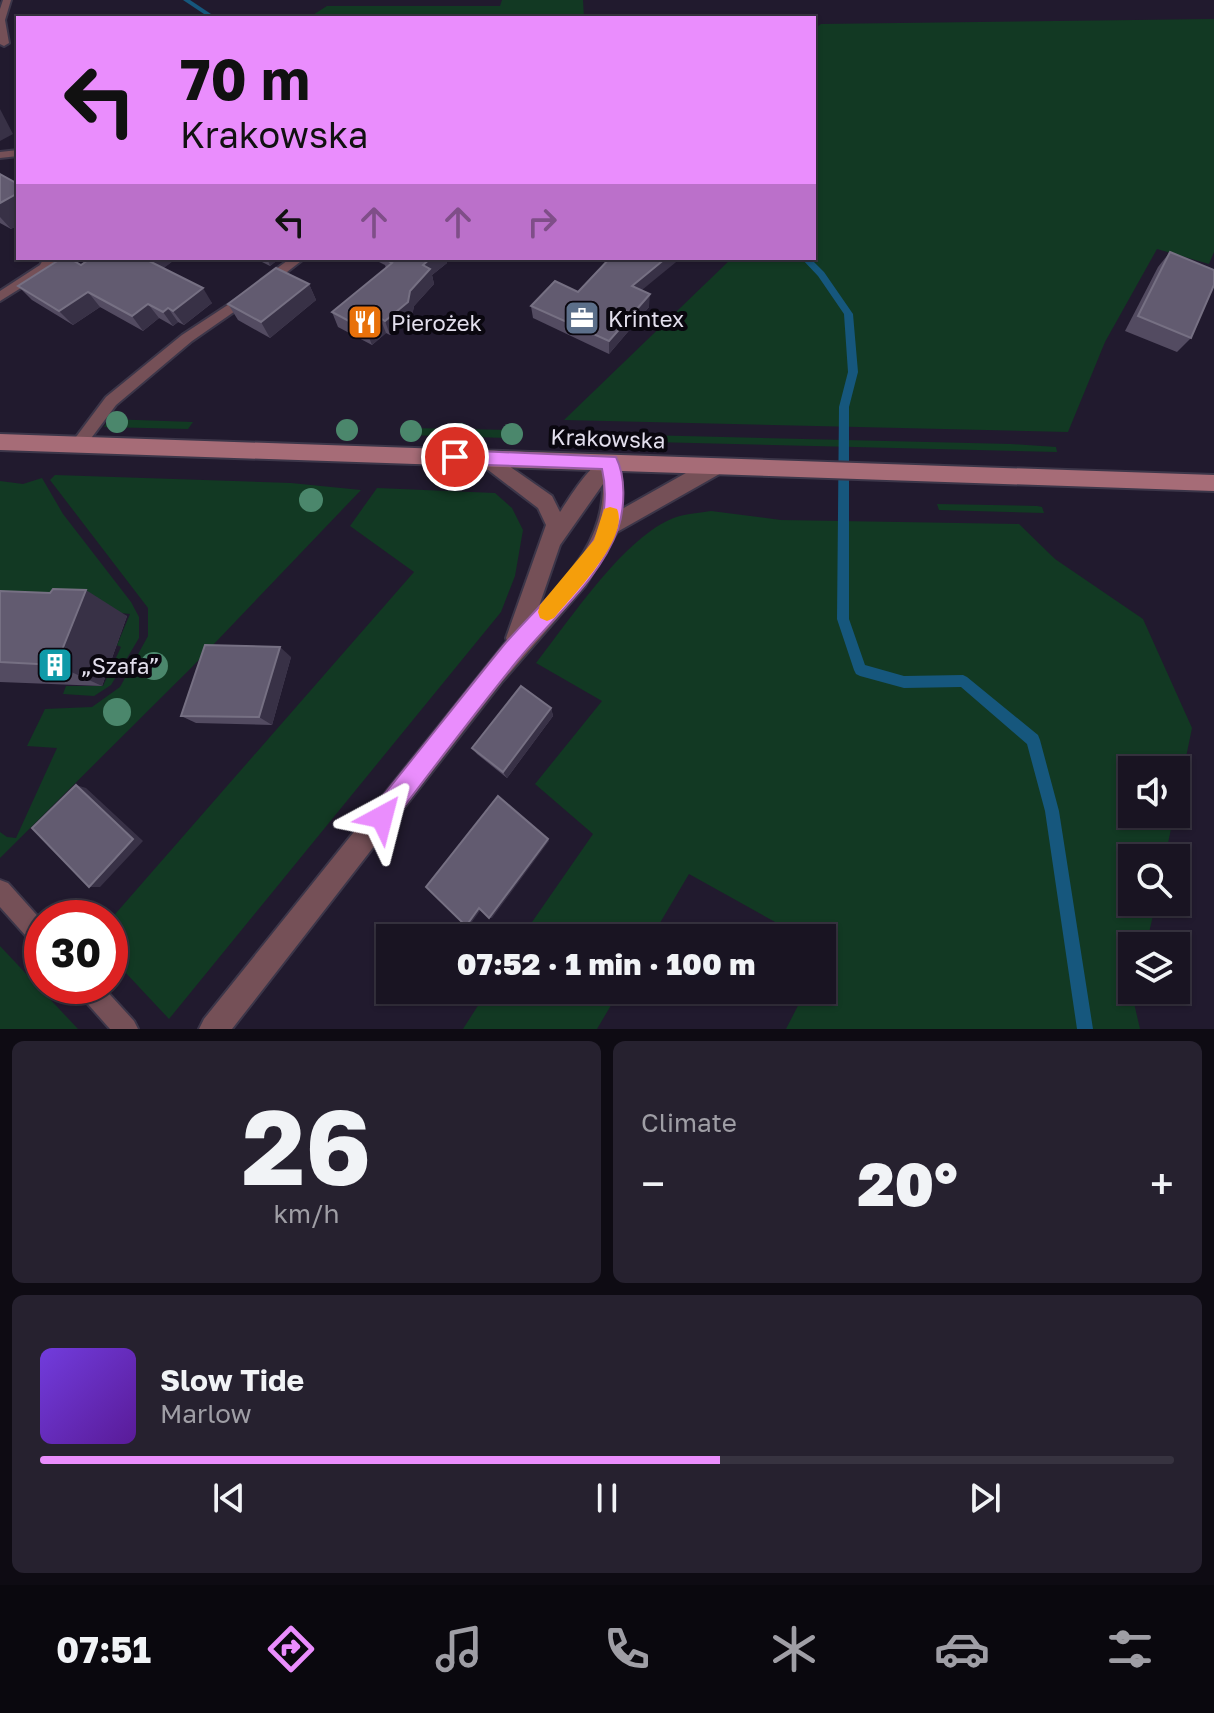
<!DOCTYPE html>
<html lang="en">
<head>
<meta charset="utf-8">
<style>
  :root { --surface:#191422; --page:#26212f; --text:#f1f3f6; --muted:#9f9ea5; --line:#373340; --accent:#ea8dfd }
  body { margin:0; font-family:"Golos Text",sans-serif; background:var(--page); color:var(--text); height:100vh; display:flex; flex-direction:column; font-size:30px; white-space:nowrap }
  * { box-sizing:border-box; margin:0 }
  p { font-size:26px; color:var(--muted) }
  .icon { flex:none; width:44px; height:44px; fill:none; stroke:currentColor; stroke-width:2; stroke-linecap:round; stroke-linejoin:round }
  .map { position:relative; height:1029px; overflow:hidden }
  .panel { display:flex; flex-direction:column; gap:12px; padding:12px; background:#0e0b13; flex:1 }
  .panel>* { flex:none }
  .guide { position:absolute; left:16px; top:16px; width:800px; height:244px; border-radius:0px; box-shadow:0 2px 6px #0004,0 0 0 2px var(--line); background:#ea8dfd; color:#111; overflow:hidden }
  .buttons { position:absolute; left:1118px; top:756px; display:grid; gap:16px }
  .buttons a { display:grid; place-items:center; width:72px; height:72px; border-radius:0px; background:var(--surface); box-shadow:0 2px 6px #0004,0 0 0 2px var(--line); font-size:40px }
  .speed { position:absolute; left:24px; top:900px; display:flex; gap:16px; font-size:40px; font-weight:700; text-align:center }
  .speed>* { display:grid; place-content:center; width:104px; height:104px; border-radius:50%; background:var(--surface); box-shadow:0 2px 6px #0004,0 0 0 2px var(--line); line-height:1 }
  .speed .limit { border:12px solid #d22; background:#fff; color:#111 }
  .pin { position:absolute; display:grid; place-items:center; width:68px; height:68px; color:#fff; margin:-34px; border:4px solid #fff; border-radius:50%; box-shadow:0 2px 8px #0007 }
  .me { position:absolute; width:88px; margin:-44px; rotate:38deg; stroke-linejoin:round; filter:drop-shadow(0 0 6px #0008) }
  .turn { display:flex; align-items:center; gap:28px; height:168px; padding:0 32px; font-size:36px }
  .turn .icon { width:104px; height:104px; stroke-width:2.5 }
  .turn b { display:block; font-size:56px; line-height:68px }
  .lanes { display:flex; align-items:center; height:76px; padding:0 32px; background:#0003; justify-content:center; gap:40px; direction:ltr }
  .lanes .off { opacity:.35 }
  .big { font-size:60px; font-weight:800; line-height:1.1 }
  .panel .tile { flex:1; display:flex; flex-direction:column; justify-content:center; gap:12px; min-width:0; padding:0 28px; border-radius:12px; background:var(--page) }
  .panel .dial { align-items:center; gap:0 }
  .dial b { font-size:104px; line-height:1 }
  .song { display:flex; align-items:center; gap:24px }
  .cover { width:96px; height:96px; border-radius:12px; background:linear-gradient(135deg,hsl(260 70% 55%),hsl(270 70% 35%)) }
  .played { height:8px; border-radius:4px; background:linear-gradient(90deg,var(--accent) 60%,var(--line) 60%) }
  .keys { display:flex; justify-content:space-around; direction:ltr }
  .heat { display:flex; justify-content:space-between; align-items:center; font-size:44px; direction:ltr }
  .panel .tiles { flex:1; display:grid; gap:12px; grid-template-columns:1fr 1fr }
  .tile:last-child { grid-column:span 2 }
  .trip { position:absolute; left:376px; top:924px; width:460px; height:80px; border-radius:0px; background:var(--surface); box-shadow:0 2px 6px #0004,0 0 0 2px var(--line); font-weight:800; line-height:80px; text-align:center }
  .menu { display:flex; height:128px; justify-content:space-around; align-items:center; background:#0a080e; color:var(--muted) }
  .menu .icon { width:56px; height:56px }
  .menu .current { color:var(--accent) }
  .menu b { font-size:36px; color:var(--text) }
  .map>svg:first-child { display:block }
  .green { fill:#123923 }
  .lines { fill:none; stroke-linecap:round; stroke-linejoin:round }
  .stream { fill:#16577d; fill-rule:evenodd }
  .service-casing { stroke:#3c3649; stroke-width:4 }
  .minor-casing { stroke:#3c3649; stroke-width:4 }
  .secondary-casing { stroke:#3c3649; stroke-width:4 }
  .service { fill:#755057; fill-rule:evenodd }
  .minor { fill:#755057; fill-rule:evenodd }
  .secondary { fill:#a66c77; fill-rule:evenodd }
  .tree { fill:#4b876c }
  .wall { fill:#534b61 }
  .shaded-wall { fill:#383146 }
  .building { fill:#625b70; stroke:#767083; stroke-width:2 }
  .route { fill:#ea8dfd; stroke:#985ca4; stroke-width:2 }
  .slow { fill:#f59e0b }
  .labels { text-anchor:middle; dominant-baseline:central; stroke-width:8; stroke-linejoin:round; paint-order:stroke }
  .poi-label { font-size:22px; fill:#e3dfed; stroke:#0a070f; text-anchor:start }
  .street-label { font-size:22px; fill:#e3dfed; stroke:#0a070f }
</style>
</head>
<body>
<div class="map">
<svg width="1214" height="1029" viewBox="0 0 1214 1029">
  <rect width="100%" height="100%" fill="#211a2e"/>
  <g class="green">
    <polygon points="502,0 583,0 584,18 308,18 327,6 500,6"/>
    <polygon points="1214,19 1214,252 1209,264 1157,249 1105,342 1068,432 564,420 732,258 814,258 814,29 821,24"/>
    <polygon points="109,419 193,422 188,429 104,427"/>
    <polygon points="409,428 511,430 519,432 515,437 507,438 406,435 404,432"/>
    <polygon points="562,433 1011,444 1056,447 1057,452 572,440 561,439"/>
    <polygon points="55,475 291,483 361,490 191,668 0,858 0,832 7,837 16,838 57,748 27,746 45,709 92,707 120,687 148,636 148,608 50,480"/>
    <polygon points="42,478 63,514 131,602 139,617 139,638 111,685 94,696 63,694 66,686 103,686 121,647 117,645 130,614 95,610 0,612 0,481 23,484"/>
    <polygon points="377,488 495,493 512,508 523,530 515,576 501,612 169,1019 110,956 110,920 414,572 350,526"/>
    <polygon points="937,504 1037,506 1042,507 1044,513 939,510"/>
    <path d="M711,511L781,520L1019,524L1055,559L1143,619L1192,728L1176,806V770H1132V814H1174L1165,858H1132V902H1156L1146,946H1132V990H1137L1134,1003L1140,1029H786L806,990H822V969L833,954L822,948V938H804L689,874L651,938H521L593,834L535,784L602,701L536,663C569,621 621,542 669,520C681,514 698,513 711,511Z"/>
    <polygon points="0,946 78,1029 0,1029"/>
    <polygon points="488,990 620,990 597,1029 463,1029"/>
  </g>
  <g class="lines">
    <g class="stream">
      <polygon points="183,0 190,0 217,18 210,18"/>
      <polygon points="801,258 810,258 824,272 853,314 858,372 849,407 849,619 865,665 904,676 963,675 967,677 1038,735 1040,740 1059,811 1093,1029 1077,1029 1045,811 1027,744 961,687 904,688 860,676 856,674 854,670 837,619 839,407 848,372 844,314 818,276"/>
    </g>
    <defs>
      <g id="service">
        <polygon points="3,0 11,0 5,20 9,43 4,46 0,44 0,9"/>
        <polygon points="18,150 18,156 0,158 0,152"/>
        <polygon points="44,258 56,258 48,271 0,301 0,291 40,265"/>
        <polygon points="291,258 305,258 269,286 261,286 261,280"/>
        <polygon points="246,293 251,294 251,300 192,341 116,405 83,449 73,449 70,445 106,397 182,335"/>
        <polygon points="0,880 8,883 42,921 42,948 34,945 0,907"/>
        <polygon points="76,986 102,986 134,1021 138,1029 110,1029 79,994"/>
      </g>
      <path id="minor" d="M486,450L552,496L560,512C570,497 598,450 617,456L620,462L622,509L709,460H723L726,466L723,472L617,532L585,586L501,683L232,1029H199L204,1019L507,641L506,638L546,525L538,508L479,463L477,458L479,453ZM603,484C604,537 572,572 538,609L560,545Z"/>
      <polygon id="secondary" points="0,434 1214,475 1214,491 0,450"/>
    </defs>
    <use href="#service" class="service-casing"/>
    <use href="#minor" class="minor-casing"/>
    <use href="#secondary" class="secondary-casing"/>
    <use href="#service" class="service"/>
    <use href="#minor" class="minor"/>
    <use href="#secondary" class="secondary"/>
  </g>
  <g class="tree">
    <circle cx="117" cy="422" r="11"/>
    <circle cx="347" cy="430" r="11"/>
    <circle cx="411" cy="431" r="11"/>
    <circle cx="460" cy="434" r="11"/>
    <circle cx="512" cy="434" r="11"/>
    <circle cx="311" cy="500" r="12"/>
    <circle cx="154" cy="666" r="14"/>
    <circle cx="117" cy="712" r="14"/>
  </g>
  <g class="wall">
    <polygon points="0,174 18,184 18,225 11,229 0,223"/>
    <polygon points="1170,252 1191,338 1177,352 1125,331 1158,267"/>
    <polygon points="91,258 177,258 163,268 212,303 184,325 178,322 173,326 159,318 143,331 100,307 73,325 32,300 18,286 81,265"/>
    <polygon points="254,258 280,258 270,266"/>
    <polygon points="371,258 446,258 447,263 432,275 434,284 414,306 412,316 390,335 386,333 372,345 338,327 332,312 386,268 385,265"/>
    <polygon points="309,284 316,300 270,338 238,320 228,304"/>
    <polygon points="642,291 649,307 609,354 533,318 531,306 578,292"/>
    <polygon points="0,591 127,616 102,686 0,682"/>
    <polygon points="291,657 272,725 196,723 181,716"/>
    <polygon points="551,708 553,716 507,778 477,754 472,748"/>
  </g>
  <g class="shaded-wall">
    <polygon points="0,109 13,134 0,141"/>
    <polygon points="18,193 18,225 11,229 0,217 0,203"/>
    <polygon points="146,258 177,258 156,274 145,259"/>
    <polygon points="267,258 280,258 270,266"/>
    <polygon points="431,258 446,258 447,263 432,275 434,284 414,306 412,316 390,335 385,321 410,291 423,265"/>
    <polygon points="666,258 681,258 631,299 632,286"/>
    <polygon points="309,284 316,300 270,338 261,322"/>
    <polygon points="203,288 212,303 184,325 173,311"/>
    <polygon points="88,292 100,307 73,325 59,311"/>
    <polygon points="650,294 649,307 609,354 609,341"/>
    <polygon points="148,304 159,318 143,331 132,316"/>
    <polygon points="168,308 178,322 173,326 163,312"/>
    <polygon points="380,318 386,333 372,345 366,330"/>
    <polygon points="86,590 127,616 102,686 56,665"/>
    <polygon points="280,647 291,657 272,725 259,717"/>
    <polygon points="551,708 553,716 507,778 503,772"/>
    <polygon points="76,785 86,788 143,841 100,887 89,887"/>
    <polygon points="548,839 549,841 492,918 489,918"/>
    <polygon points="479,908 482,908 469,926 466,926"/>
  </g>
  <g class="building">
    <polygon points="0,174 18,184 18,193 0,203"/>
    <polygon points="1170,252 1214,270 1214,285 1191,338 1138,316"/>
    <polygon points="62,258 69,258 81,265 91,258 146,258 145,259 203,288 173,311 168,308 163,312 148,304 132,316 88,292 59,311 18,286"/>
    <polygon points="383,258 431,258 423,265 430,269 410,291 408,302 385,321 380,318 366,330 332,312 392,263"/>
    <polygon points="610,258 666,258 632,286 650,294 609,341 531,306 555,281 578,292"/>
    <polygon points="276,268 309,284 261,322 228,304"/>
    <polygon points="53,589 86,590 56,665 0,662 0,591 50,593"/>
    <polygon points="205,645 280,647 259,717 181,716"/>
    <polygon points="521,686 551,708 503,772 472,748"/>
    <polygon points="76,785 133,839 89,887 32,828"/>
    <polygon points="498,796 548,839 489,918 479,908 466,926 426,887"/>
  </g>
  <path class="route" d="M455,450L616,457C626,477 625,507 618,529C600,580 551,619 518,660C474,714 432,770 390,825L382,828L373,825L370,817L373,808C417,754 459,700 503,646C533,611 570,579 594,540C606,520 607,490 602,469L455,464L446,457Z"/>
  <path class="slow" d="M610,507L617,509C630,538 572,596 554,618L547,621L540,618L538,612L540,605L594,540L604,509Z"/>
  <defs>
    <symbol id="office-square" viewBox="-11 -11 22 22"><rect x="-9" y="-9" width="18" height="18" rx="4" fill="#5c6f8a" stroke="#0a070f"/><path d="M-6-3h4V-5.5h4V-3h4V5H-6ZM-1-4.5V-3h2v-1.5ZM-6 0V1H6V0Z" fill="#fff"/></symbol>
    <symbol id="restaurant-square" viewBox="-11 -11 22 22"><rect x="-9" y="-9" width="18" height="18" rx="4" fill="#e8710a" stroke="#0a070f"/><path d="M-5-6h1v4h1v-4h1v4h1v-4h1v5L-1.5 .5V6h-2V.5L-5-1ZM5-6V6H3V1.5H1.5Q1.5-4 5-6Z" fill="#fff"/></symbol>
    <symbol id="building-square" viewBox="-11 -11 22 22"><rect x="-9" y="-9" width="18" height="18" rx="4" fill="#0f9aa8" stroke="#0a070f"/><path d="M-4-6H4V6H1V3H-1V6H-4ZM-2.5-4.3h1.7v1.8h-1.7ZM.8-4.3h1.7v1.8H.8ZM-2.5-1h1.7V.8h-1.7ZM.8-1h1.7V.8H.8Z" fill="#fff"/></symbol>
  </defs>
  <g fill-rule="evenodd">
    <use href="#office-square" x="562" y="298" width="40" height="40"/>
    <use href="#restaurant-square" x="345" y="302" width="40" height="40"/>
    <use href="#building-square" x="35" y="645" width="40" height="40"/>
  </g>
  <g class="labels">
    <g class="poi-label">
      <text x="608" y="318">Krintex</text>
      <text x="391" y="322">Pierożek</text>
      <text x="81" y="665">„Szafa”</text>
    </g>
    <g class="street-label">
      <text transform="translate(608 438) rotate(2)">Krakowska</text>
    </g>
  </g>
</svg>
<div class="buttons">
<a><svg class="icon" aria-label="sound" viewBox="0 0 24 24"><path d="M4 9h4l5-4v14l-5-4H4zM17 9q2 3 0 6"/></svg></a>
<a><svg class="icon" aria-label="search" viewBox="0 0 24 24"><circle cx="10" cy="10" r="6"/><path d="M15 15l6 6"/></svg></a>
<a><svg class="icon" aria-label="layers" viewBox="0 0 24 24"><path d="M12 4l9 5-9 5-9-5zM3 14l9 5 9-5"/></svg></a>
</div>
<div class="speed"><div class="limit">30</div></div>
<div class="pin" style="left:455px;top:457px;background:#d93025"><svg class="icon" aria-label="arrive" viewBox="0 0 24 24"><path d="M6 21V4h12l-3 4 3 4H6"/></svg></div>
<svg class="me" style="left:382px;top:817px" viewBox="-20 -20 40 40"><path d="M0-17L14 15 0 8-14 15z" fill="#ea8dfd" stroke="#fff" stroke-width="4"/></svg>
<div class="trip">07:52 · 1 min · 100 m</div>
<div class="guide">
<div class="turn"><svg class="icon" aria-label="left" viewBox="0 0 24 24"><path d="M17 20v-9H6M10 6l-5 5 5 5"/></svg><div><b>70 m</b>Krakowska</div></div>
<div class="lanes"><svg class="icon" aria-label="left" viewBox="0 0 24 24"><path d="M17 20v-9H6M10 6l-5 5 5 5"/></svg><svg class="icon off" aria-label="ahead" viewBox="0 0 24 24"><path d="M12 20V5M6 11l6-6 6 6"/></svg><svg class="icon off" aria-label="ahead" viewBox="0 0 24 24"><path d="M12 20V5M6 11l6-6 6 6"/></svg><svg class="icon off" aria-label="right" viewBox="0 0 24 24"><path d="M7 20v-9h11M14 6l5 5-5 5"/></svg></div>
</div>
</div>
<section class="panel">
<div class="tiles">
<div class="tile dial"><b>26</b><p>km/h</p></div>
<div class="tile"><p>Climate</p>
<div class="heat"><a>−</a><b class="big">20°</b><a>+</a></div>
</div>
<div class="tile">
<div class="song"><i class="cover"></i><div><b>Slow Tide</b><p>Marlow</p></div></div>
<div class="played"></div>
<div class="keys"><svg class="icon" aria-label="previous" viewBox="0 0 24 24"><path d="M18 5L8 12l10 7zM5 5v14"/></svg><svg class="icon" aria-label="pause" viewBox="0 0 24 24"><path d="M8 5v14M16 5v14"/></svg><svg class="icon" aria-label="next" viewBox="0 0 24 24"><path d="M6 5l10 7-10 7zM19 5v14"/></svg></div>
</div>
</div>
</section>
<nav class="menu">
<b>07:51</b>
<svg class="icon current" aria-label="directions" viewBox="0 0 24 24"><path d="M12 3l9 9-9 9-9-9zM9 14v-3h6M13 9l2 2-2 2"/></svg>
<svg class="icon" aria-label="music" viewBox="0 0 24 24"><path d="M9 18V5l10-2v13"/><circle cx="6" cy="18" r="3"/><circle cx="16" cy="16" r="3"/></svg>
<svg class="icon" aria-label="phone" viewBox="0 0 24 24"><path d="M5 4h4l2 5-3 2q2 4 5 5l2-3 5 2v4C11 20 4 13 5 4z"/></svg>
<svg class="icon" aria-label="climate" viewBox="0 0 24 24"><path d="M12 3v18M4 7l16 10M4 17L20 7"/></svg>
<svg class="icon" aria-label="car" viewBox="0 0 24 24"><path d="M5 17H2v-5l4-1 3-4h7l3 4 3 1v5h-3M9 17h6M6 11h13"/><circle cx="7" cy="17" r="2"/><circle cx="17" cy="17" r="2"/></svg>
<svg class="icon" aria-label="filters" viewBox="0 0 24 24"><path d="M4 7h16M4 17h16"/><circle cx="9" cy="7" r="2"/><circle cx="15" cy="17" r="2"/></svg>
</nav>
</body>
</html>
